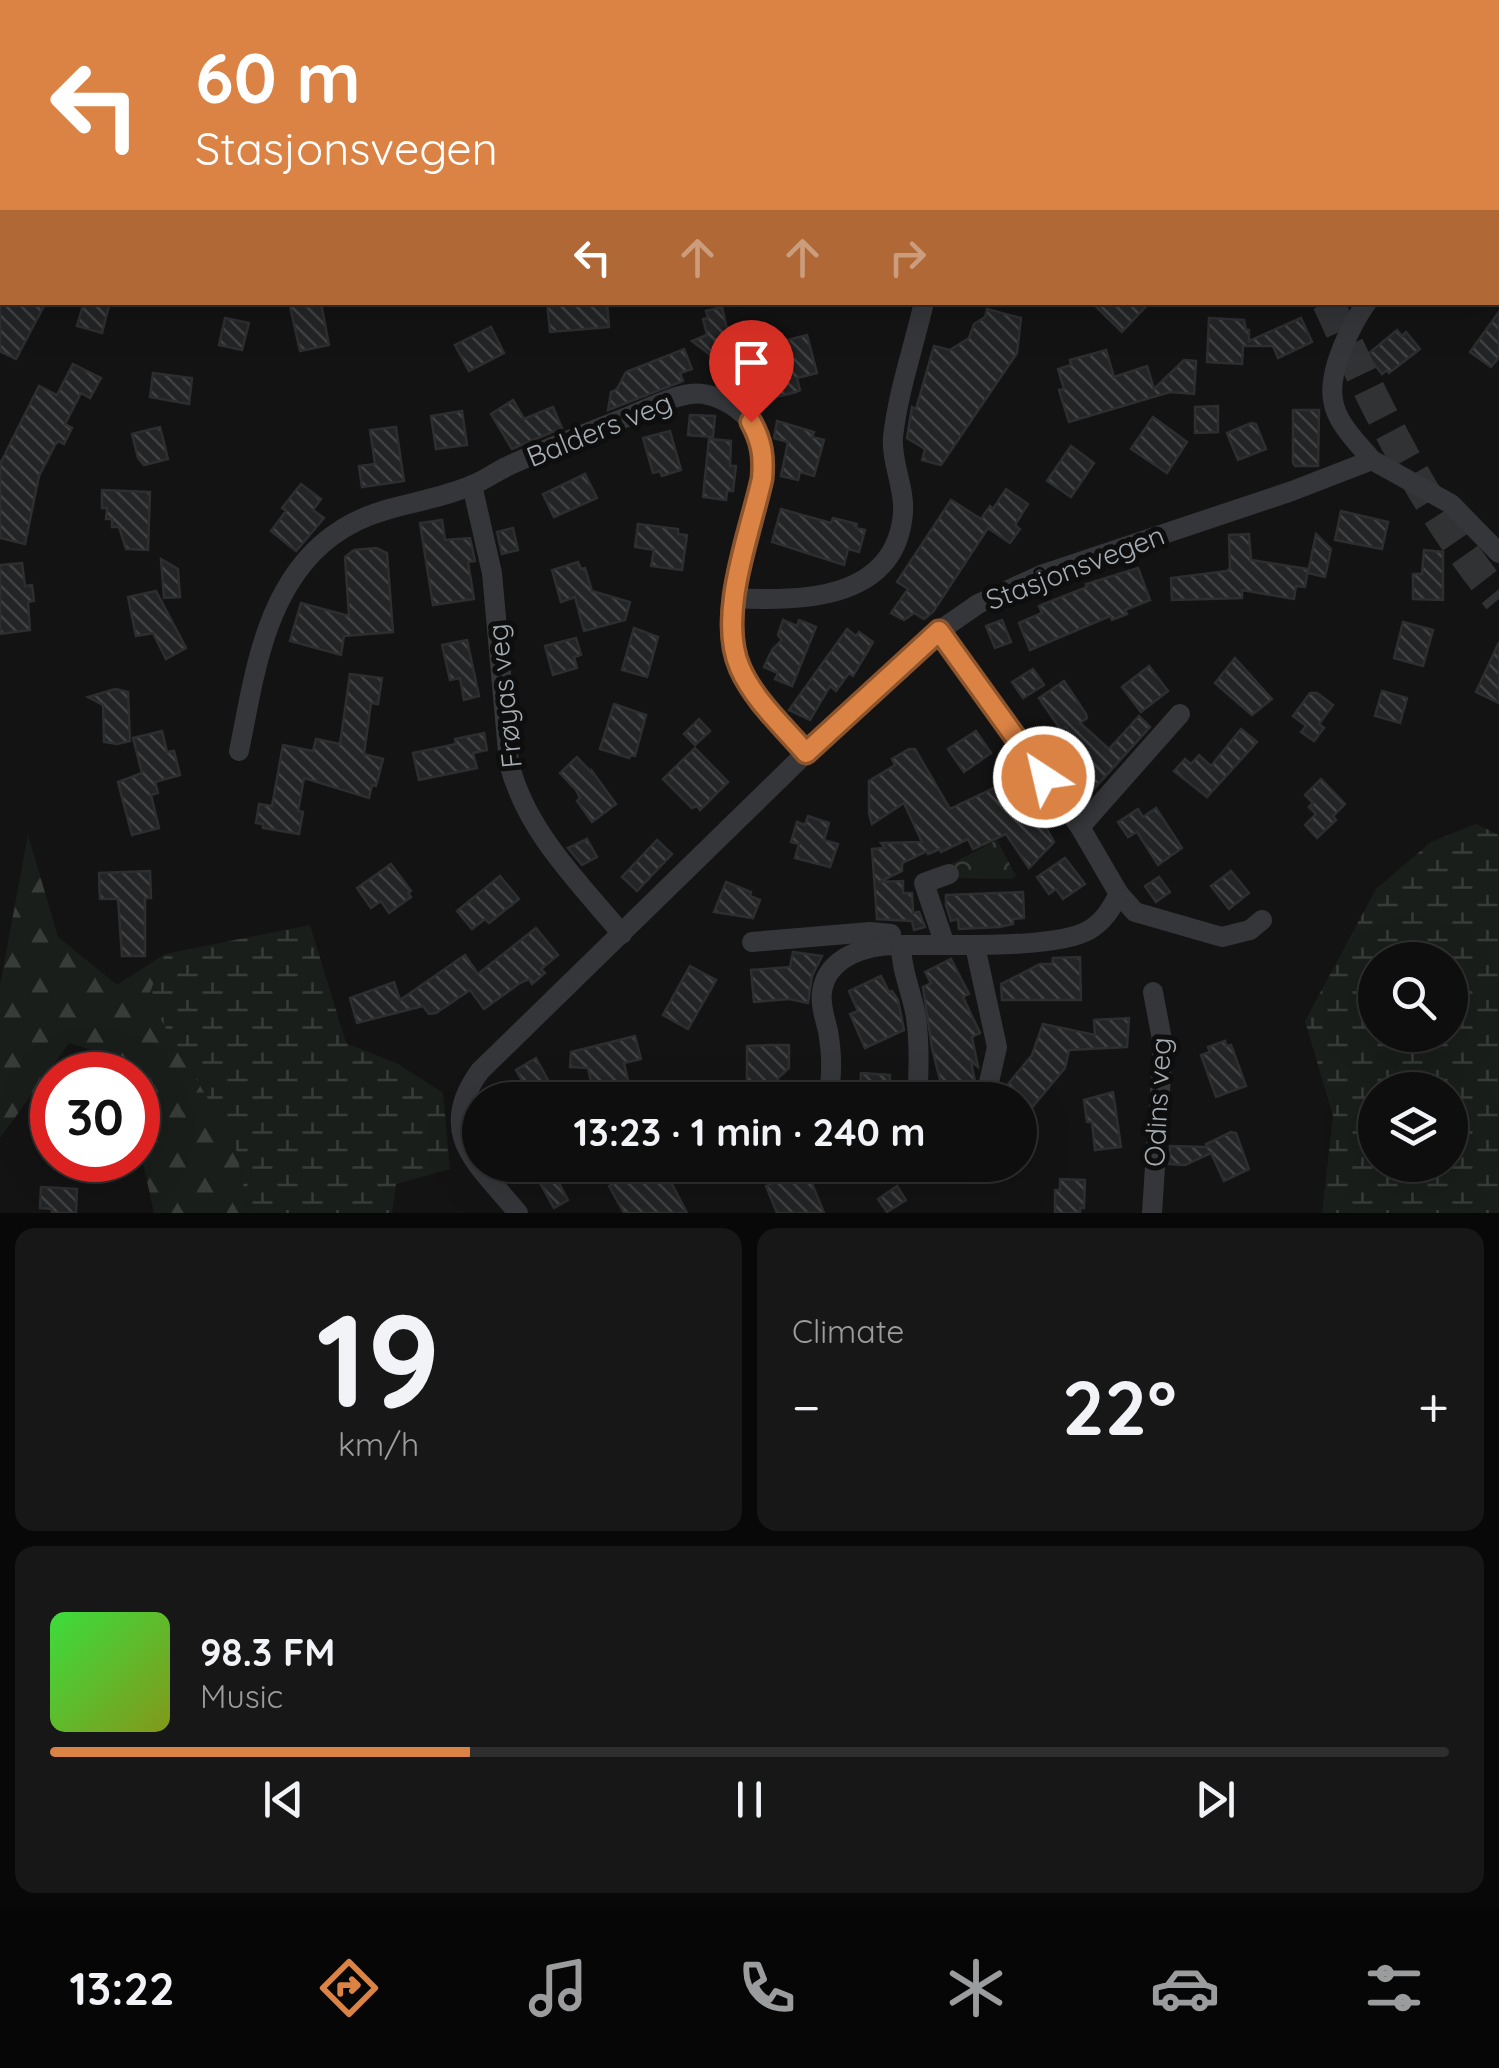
<!DOCTYPE html>
<html lang="en">
<head>
<meta charset="utf-8">
<style>
  :root { --surface:#0e0e0f; --page:#171718; --text:#f1f3f6; --muted:#9b9c9e; --line:#2e2e2f; --accent:#db8344 }
  body { margin:0; font-family:Quicksand,sans-serif; background:var(--page); color:var(--text); height:100vh; display:flex; flex-direction:column; font-size:38px; white-space:nowrap }
  * { box-sizing:border-box; margin:0 }
  p { font-size:32px; color:var(--muted) }
  .icon { flex:none; width:55px; height:55px; fill:none; stroke:currentColor; stroke-width:2; stroke-linecap:round; stroke-linejoin:round }
  .map { position:relative; height:1213px; overflow:hidden }
  .panel { display:flex; flex-direction:column; gap:15px; padding:15px; background:#080808; flex:1 }
  .panel>* { flex:none }
  .top-card { position:absolute; left:0px; top:0px; width:1500px; height:305px; box-shadow:0 10px 40px #0002,0 0 0 2px var(--line); background:#db8344; color:#fff; overflow:hidden }
  .controls { position:absolute; left:1358px; top:942px; display:grid; gap:20px }
  .controls a { display:grid; place-items:center; width:110px; height:110px; border-radius:50%; background:var(--surface); box-shadow:0 10px 40px #0002,0 0 0 2px var(--line); font-size:50px }
  .speed { position:absolute; left:30px; top:1052px; display:flex; gap:20px; font-size:50px; font-weight:700; text-align:center }
  .speed>* { display:grid; place-content:center; width:130px; height:130px; border-radius:50%; background:var(--surface); box-shadow:0 10px 40px #0002,0 0 0 2px var(--line); line-height:1 }
  .speed .limit { border:15px solid #d22; background:#fff; color:#111 }
  .pin { position:absolute; display:grid; place-items:center; width:85px; height:85px; color:#fff; margin:-102px -42px; border-radius:50% 50% 50% 0; rotate:-45deg; box-shadow:0 0 10px #0007 }
  .pin .icon { rotate:45deg }
  .me { position:absolute; width:110px; margin:-55px; rotate:325deg; stroke-linejoin:round; filter:drop-shadow(0 0 8px #0008) }
  .turn { display:flex; align-items:center; gap:35px; height:210px; padding:0 30px; font-size:45px }
  .turn .icon { width:130px; height:130px; stroke-width:2.5 }
  .turn b { display:block; font-size:70px; line-height:85px }
  .lanes { display:flex; align-items:center; height:95px; padding:0 30px; background:#0003; justify-content:center; gap:50px; direction:ltr }
  .lanes .off { opacity:.35 }
  .big { font-size:75px; font-weight:700; line-height:1.1 }
  .panel .card { flex:1; display:flex; flex-direction:column; justify-content:center; gap:15px; min-width:0; padding:0 35px; border-radius:20px; background:var(--page) }
  .panel .dial { align-items:center; gap:0 }
  .dial b { font-size:130px; line-height:1 }
  .song { display:flex; align-items:center; gap:30px }
  .cover { width:120px; height:120px; border-radius:15px; background:linear-gradient(135deg,hsl(120 70% 55%),hsl(70 70% 35%)) }
  .played { height:10px; border-radius:5px; background:linear-gradient(90deg,var(--accent) 30%,var(--line) 30%) }
  .keys { display:flex; justify-content:space-around; direction:ltr }
  .heat { display:flex; justify-content:space-between; align-items:center; font-size:55px; direction:ltr }
  .panel .tiles { flex:1; display:grid; gap:15px; grid-template-columns:1fr 1fr }
  .card:last-child { grid-column:span 2 }
  .trip { position:absolute; left:462px; top:1082px; width:575px; height:100px; border-radius:50px; background:var(--surface); box-shadow:0 10px 40px #0002,0 0 0 2px var(--line); font-weight:700; line-height:100px; text-align:center }
  .tabs { display:flex; height:160px; justify-content:space-around; align-items:center; background:#060606; color:var(--muted) }
  .tabs .icon { width:70px; height:70px }
  .tabs .selected { color:var(--accent) }
  .tabs b { font-size:45px; color:var(--text) }
  .map>svg:first-child { display:block }
  .forest { fill:url(#forest-firs) }
  .wetland { fill:url(#wetland-marsh); fill-rule:evenodd }
  .park { fill:url(#park-crowns) }
  .building { fill:url(#building-back-hatch); stroke:#2d2e30; stroke-width:2.5 }
  .lines { fill:none; stroke-linecap:round; stroke-linejoin:round }
  .primary-tunnel { stroke:#303234; stroke-width:32; stroke-dasharray:32 16; stroke-linecap:butt }
  .street { stroke:#343639; stroke-width:20 }
  .secondary { stroke:#434648; stroke-width:28 }
  .route-casing { stroke:#8e552c; stroke-width:25 }
  .route { stroke:#db8344; stroke-width:18 }
  .labels { text-anchor:middle; dominant-baseline:central; stroke-width:10; stroke-linejoin:round; paint-order:stroke }
  .street-label { font-size:28px; fill:#a6adb3; stroke:#0e0e0f }
</style>
</head>
<body>
<div class="map">
<svg width="1499" height="1213" viewBox="0 0 1499 1213">
  <defs>
    <pattern id="forest-firs" width="22" height="20" patternUnits="userSpaceOnUse" patternTransform="scale(2.5)"><rect width="22" height="20" fill="#1a1e1a"/><path d="M5 1l3.5 6h-7zM16 11l3.5 6h-7z" fill="#383c39"/></pattern>
    <pattern id="wetland-marsh" width="20" height="14" patternUnits="userSpaceOnUse" patternTransform="scale(2.5)"><rect width="20" height="14" fill="#1a1e1a"/><path d="M1 5h8M5 5V1M11 12h8M15 12V8" fill="none" stroke="#383c39"/></pattern>
    <pattern id="park-crowns" width="20" height="18" patternUnits="userSpaceOnUse" patternTransform="scale(2.5)"><rect width="20" height="18" fill="#1a1e1a"/><path d="M2 6a3 3 0 1 1 6 0M12 15a3 3 0 1 1 6 0" fill="none" stroke="#383c39"/></pattern>
    <pattern id="building-back-hatch" width="6" height="6" patternUnits="userSpaceOnUse" patternTransform="scale(2.5)"><rect width="6" height="6" fill="#232425"/><path d="M-1 5l2 2M0 0l6 6M5-1l2 2" fill="none" stroke="#404142"/></pattern>
  </defs>
  <rect width="100%" height="100%" fill="#131314"/>
  <polygon class="forest" points="28,835 58,937 117,985 165,954 148,998 235,1144 249,1213 154,1213 138,1140 138,1075 122,1075 118,1058 69,1043 0,1138 0,986"/>
  <g class="wetland">
    <path d="M1476,824L1499,835V1213H1322L1333,1116L1305,1021L1376,889L1431,842ZM1375,960H1450V1035H1375ZM1375,1090H1450V1165H1375Z"/>
    <polygon points="310,925 346,1043 398,1064 443,1093 450,1169 396,1184 392,1213 249,1213 235,1144 148,998 165,954"/>
  </g>
  <polygon class="park" points="997,840 1016,876 1012,879 955,878 949,865"/>
  <g class="building">
    <polygon points="0,302 46,302 16,359 0,351"/>
    <polygon points="84,302 110,302 102,333 77,326"/>
    <polygon points="547,302 607,302 609,327 550,332"/>
    <polygon points="1091,302 1150,302 1122,332"/>
    <polygon points="306,303 307,307 321,303 329,345 300,351 290,306"/>
    <polygon points="722,307 730,343 717,360 692,341 707,335 703,319 708,318 706,311"/>
    <polygon points="987,309 1021,318 1017,353 941,465 922,460 925,449 907,438 912,407 916,409 934,346 950,350 969,338 974,324 985,317"/>
    <polygon points="1499,312 1499,357 1491,367 1470,352"/>
    <polygon points="225,318 249,323 242,350 219,345"/>
    <polygon points="1209,318 1244,320 1246,330 1249,330 1249,341 1301,318 1312,342 1278,358 1273,346 1243,346 1242,364 1207,362"/>
    <polygon points="491,327 504,353 469,371 455,345"/>
    <polygon points="1397,330 1402,336 1406,332 1420,349 1389,373 1387,370 1382,374 1367,355"/>
    <polygon points="776,334 782,334 783,340 788,340 807,335 817,373 797,378 800,390 796,392 772,398 757,339"/>
    <polygon points="684,349 692,369 680,373 683,381 608,410 611,392 617,389 626,372"/>
    <polygon points="1106,350 1114,377 1147,366 1154,389 1184,360 1196,361 1194,394 1170,392 1069,422 1059,390 1064,389 1058,369 1071,365 1070,360"/>
    <polygon points="73,364 101,378 90,398 81,393 65,424 72,428 64,444 58,441 55,445 39,476 25,544 0,538 0,464 39,386 57,395"/>
    <polygon points="153,373 192,378 189,404 150,397"/>
    <polygon points="513,400 524,419 553,407 562,428 512,449 491,414"/>
    <polygon points="1218,406 1218,432 1195,433 1195,407"/>
    <polygon points="1293,410 1319,410 1318,466 1295,466 1293,463"/>
    <polygon points="462,411 467,445 436,449 431,416"/>
    <polygon points="690,415 715,416 713,437 688,435"/>
    <polygon points="1153,417 1187,442 1167,473 1131,449"/>
    <polygon points="777,421 814,432 812,437 824,440 814,476 800,472 798,480 781,476 788,442 774,438"/>
    <polygon points="1251,423 1256,424 1266,449 1238,460 1227,433"/>
    <polygon points="160,427 168,459 144,465 138,458 132,434"/>
    <polygon points="396,427 404,481 362,487 359,466 375,464 370,430"/>
    <polygon points="670,431 681,470 662,476 660,471 653,473 643,438"/>
    <polygon points="709,439 731,441 730,466 736,466 733,491 727,491 726,500 703,497"/>
    <polygon points="1071,446 1094,463 1071,497 1047,481"/>
    <polygon points="585,474 597,498 554,517 543,494"/>
    <polygon points="301,484 321,499 313,510 324,518 296,551 271,531 286,511 282,508"/>
    <polygon points="1006,489 1028,504 1015,525 1020,529 1010,543 988,528 933,612 924,619 914,613 904,620 891,613 908,589 897,582 951,500 981,519 990,506 993,509"/>
    <polygon points="102,490 150,492 148,550 126,549 119,527 112,527 112,519 106,519 107,508 102,508"/>
    <polygon points="781,509 831,523 833,518 857,524 856,528 865,530 859,552 848,549 844,565 772,542"/>
    <polygon points="1341,511 1388,522 1382,549 1335,540"/>
    <polygon points="442,520 445,540 470,538 475,561 468,562 474,599 433,605 420,523"/>
    <polygon points="638,524 678,529 678,534 687,535 682,570 651,566 654,550 635,547"/>
    <polygon points="513,528 518,550 502,554 497,532"/>
    <polygon points="1249,534 1251,560 1308,569 1305,587 1296,586 1294,599 1242,590 1242,598 1172,600 1171,578 1227,571 1230,568 1229,535"/>
    <polygon points="1316,534 1331,549 1325,577 1308,573"/>
    <polygon points="376,548 387,553 393,632 344,636 341,655 290,641 301,603 349,616 345,557 354,550"/>
    <polygon points="1424,550 1443,552 1443,600 1413,599 1413,574 1422,574"/>
    <polygon points="161,559 178,569 180,597 164,598"/>
    <polygon points="578,562 581,569 585,568 592,591 630,602 625,620 584,631 575,597 561,602 552,570"/>
    <polygon points="22,563 25,586 32,585 34,601 28,602 30,630 0,634 0,565"/>
    <polygon points="1138,568 1150,600 1125,610 1127,614 1112,620 1110,616 1030,650 1019,623 1042,613 1039,606 1087,587 1086,584"/>
    <polygon points="156,591 186,648 166,659 153,633 136,636 128,597"/>
    <polygon points="783,620 797,626 799,620 816,627 792,686 775,679 778,673 764,667 772,650 782,640 778,635"/>
    <polygon points="1002,620 1011,642 995,648 986,626"/>
    <polygon points="1403,622 1433,630 1423,666 1394,658"/>
    <polygon points="634,628 658,637 647,677 622,670"/>
    <polygon points="847,629 856,636 859,632 873,642 853,676 849,673 836,691 830,686 810,720 789,710"/>
    <polygon points="576,638 581,655 574,657 577,668 553,675 545,646"/>
    <polygon points="467,640 479,696 464,700 460,678 450,680 442,645"/>
    <polygon points="1499,642 1499,703 1476,692"/>
    <polygon points="1235,658 1272,699 1252,715 1215,683"/>
    <polygon points="1149,666 1168,691 1141,712 1122,687"/>
    <polygon points="1033,669 1044,685 1023,698 1012,682"/>
    <polygon points="350,674 382,678 378,704 371,703 364,754 383,759 376,786 372,785 369,798 304,778 298,811 303,812 299,834 263,828 263,824 256,823 259,804 272,806 283,745 313,751 316,739 340,744"/>
    <polygon points="1064,681 1086,714 1087,718 1080,723 1109,749 1139,716 1150,727 1092,791 1068,770 1081,752 1066,727 1061,730 1039,698"/>
    <polygon points="115,689 128,692 130,741 117,744 104,742 103,705 88,697"/>
    <polygon points="1382,691 1407,698 1400,723 1375,716"/>
    <polygon points="1310,693 1317,693 1333,705 1319,724 1324,728 1314,741 1301,732 1306,726 1293,716"/>
    <polygon points="614,704 646,715 635,756 631,755 629,758 600,749"/>
    <polygon points="699,719 710,731 695,745 684,734"/>
    <polygon points="1241,729 1257,742 1207,797 1174,771 1185,759 1191,764 1199,755 1211,766"/>
    <polygon points="162,731 167,752 174,751 180,775 155,782 158,793 151,795 159,828 132,835 118,782 142,773 133,738"/>
    <polygon points="976,731 991,753 964,772 948,749"/>
    <polygon points="484,733 487,750 473,753 477,768 419,780 413,753 456,744 455,739"/>
    <polygon points="695,748 728,782 700,810 697,806 692,808 663,779"/>
    <polygon points="909,749 915,749 950,809 1013,779 1014,782 1020,780 1054,842 1029,868 1006,834 973,849 968,839 941,852 940,849 928,854 927,851 902,863 902,871 879,882 903,881 903,893 912,893 913,913 919,912 925,927 914,930 912,921 877,919 872,849 885,848 881,843 922,842 904,803 872,824 869,813 869,781 895,765 892,759"/>
    <polygon points="577,757 592,773 592,771 616,804 592,822 577,801 580,798 576,790 560,773"/>
    <polygon points="1321,779 1345,804 1333,816 1336,820 1317,838 1305,825 1316,814 1309,807 1313,803 1305,795"/>
    <polygon points="1156,808 1182,848 1158,865 1137,832 1128,837 1118,822 1138,809 1143,817"/>
    <polygon points="808,816 829,823 824,840 838,844 830,867 795,858 799,844 791,842 797,822 805,825"/>
    <polygon points="587,839 597,857 582,865 568,848"/>
    <polygon points="657,840 672,854 637,891 622,877"/>
    <polygon points="1065,858 1085,884 1063,899 1056,889 1049,894 1037,877"/>
    <polygon points="391,864 411,891 408,893 411,897 389,913 381,901 371,908 357,888"/>
    <polygon points="150,871 151,898 145,898 145,956 122,956 118,899 100,899 99,873"/>
    <polygon points="1231,871 1249,893 1229,909 1211,886"/>
    <polygon points="500,876 519,899 489,923 485,919 472,929 457,911"/>
    <polygon points="1159,877 1170,892 1156,902 1145,886"/>
    <polygon points="726,882 751,892 750,896 760,900 753,918 714,912"/>
    <polygon points="1023,892 1024,918 1013,919 1013,924 1000,927 959,929 958,919 951,921 946,905 946,895"/>
    <polygon points="536,928 558,955 541,969 545,973 532,984 529,979 520,983 484,1009 470,990 436,1013 429,1014 423,1006 357,1023 350,998 394,982 400,1000 465,955 478,974"/>
    <polygon points="793,952 822,956 812,976 808,1003 789,999 754,1002 751,970 790,967"/>
    <polygon points="1080,957 1081,1000 1002,1000 1001,984 1040,964 1052,964 1053,958"/>
    <polygon points="951,959 969,994 963,997 980,1033 972,1037 978,1067 971,1062 975,1081 972,1100 945,1100 932,1048 923,987 931,983 925,972"/>
    <polygon points="690,966 716,980 688,1029 663,1015"/>
    <polygon points="881,976 889,992 892,991 898,1000 904,1030 865,1048 850,1014 858,1011 849,991"/>
    <polygon points="1129,1018 1127,1047 1069,1050 1065,1068 1030,1110 1004,1089 1032,1055 1043,1024 1095,1035 1094,1020"/>
    <polygon points="635,1036 641,1059 624,1063 632,1097 595,1100 588,1068 570,1067 571,1052"/>
    <polygon points="1225,1041 1226,1046 1231,1045 1246,1086 1216,1097 1201,1055 1210,1052 1208,1047"/>
    <polygon points="771,1045 789,1045 789,1068 778,1078 778,1083 747,1084 747,1046"/>
    <polygon points="536,1058 549,1082 529,1093 516,1070"/>
    <polygon points="861,1073 890,1075 889,1100 859,1100"/>
    <polygon points="1113,1092 1121,1147 1095,1150 1092,1122 1087,1122 1084,1100"/>
    <polygon points="1231,1132 1236,1133 1249,1169 1224,1181 1211,1153 1185,1165 1169,1164 1170,1146 1208,1147 1206,1144"/>
    <polygon points="530,1165 549,1165 568,1200 554,1208"/>
    <polygon points="662,1165 687,1213 624,1213 609,1186 640,1169 644,1175"/>
    <polygon points="841,1165 896,1165 894,1181 840,1178"/>
    <polygon points="803,1172 807,1182 811,1181 824,1213 777,1213 766,1186"/>
    <polygon points="1060,1179 1085,1180 1084,1208 1080,1208 1080,1213 1055,1213 1055,1190 1060,1190"/>
    <polygon points="897,1186 906,1200 887,1212 878,1199"/>
    <polygon points="41,1187 77,1189 76,1213 52,1213 52,1209 40,1208"/>
  </g>
  <g class="lines">
    <g class="primary-tunnel">
      <polyline points="1174,0 1176,2"/>
      <path d="M1328,302C1375,406 1426,511 1499,599"/>
    </g>
    <g class="street">
      <polyline points="552,0 553,2"/>
      <polyline points="333,2 334,0"/>
      <polyline points="0,185 2,182"/>
      <path d="M1367,302C1351,325 1328,370 1333,400C1336,423 1358,443 1372,460"/>
      <path d="M472,485L492,573L509,763C526,831 578,881 622,934"/>
      <path d="M734,598C802,602 896,600 903,513C905,488 891,462 893,437C898,392 914,346 924,302"/>
      <path d="M239,751C254,679 263,596 322,544C371,501 421,508 475,484C486,479 497,471 508,466C547,448 587,433 627,417C647,409 669,397 690,394C712,391 736,405 750,421C792,469 719,586 733,648C743,690 779,721 806,753"/>
      <polyline points="1080,827 1180,714"/>
      <polyline points="1119,894 1135,912 1222,937 1250,930 1262,920"/>
      <polyline points="752,942 870,932 891,934"/>
      <polyline points="944,942 924,883 949,874"/>
      <polyline points="975,946 997,1047 985,1100"/>
      <path d="M827,1100C833,1077 832,1054 828,1031C825,1018 820,1005 822,992C827,955 870,944 901,945"/>
      <path d="M917,1100C919,1072 920,1045 916,1017C912,992 901,971 901,945C944,944 1055,950 1089,930C1104,921 1111,909 1119,894L1080,827L939,631"/>
      <path d="M518,1213C479,1165 434,1134 480,1071L806,753L939,631L978,604L1041,575L1292,491L1372,460L1451,504L1499,553"/>
      <polyline points="1152,1213 1163,1045 1153,992"/>
    </g>
    <g class="secondary">
      <polyline points="982,2 986,0"/>
      <polyline points="0,136 2,137"/>
    </g>
  </g>
  <g class="lines">
    <defs>
      <path id="route" d="M751,422C762,442 764,457 762,479C750,533 717,616 740,668C754,700 783,726 806,753L939,631L1044,777"/>
    </defs>
    <use href="#route" class="route-casing"/>
    <use href="#route" class="route"/>
  </g>
  <g class="labels">
    <g class="street-label">
      <text transform="translate(599 429) rotate(-22)">Balders veg</text>
      <text transform="translate(1075 567) rotate(-21)">Stasjonsvegen</text>
      <text transform="translate(504 696) rotate(-96)">Frøyas veg</text>
      <text transform="translate(1157 1102) rotate(-87)">Odins veg</text>
    </g>
  </g>
</svg>
<div class="controls">
<a><svg class="icon" aria-label="search" viewBox="0 0 24 24"><circle cx="10" cy="10" r="6"/><path d="M15 15l6 6"/></svg></a>
<a><svg class="icon" aria-label="layers" viewBox="0 0 24 24"><path d="M12 4l9 5-9 5-9-5zM3 14l9 5 9-5"/></svg></a>
</div>
<div class="speed"><div class="limit">30</div></div>
<div class="pin" style="left:751px;top:422px;background:#d93025"><svg class="icon" aria-label="arrive" viewBox="0 0 24 24"><path d="M6 21V4h12l-3 4 3 4H6"/></svg></div>
<svg class="me" style="left:1044px;top:777px" viewBox="-20 -20 40 40"><circle r="17" fill="#db8344" stroke="#fff" stroke-width="3"/><path d="M0-11L8 9 0 5-8 9z" fill="#fff"/></svg>
<div class="trip">13:23 · 1 min · 240 m</div>
<div class="top-card">
<div class="turn"><svg class="icon" aria-label="left" viewBox="0 0 24 24"><path d="M17 20v-9H6M10 6l-5 5 5 5"/></svg><div><b>60 m</b>Stasjonsvegen</div></div>
<div class="lanes"><svg class="icon" aria-label="left" viewBox="0 0 24 24"><path d="M17 20v-9H6M10 6l-5 5 5 5"/></svg><svg class="icon off" aria-label="ahead" viewBox="0 0 24 24"><path d="M12 20V5M6 11l6-6 6 6"/></svg><svg class="icon off" aria-label="ahead" viewBox="0 0 24 24"><path d="M12 20V5M6 11l6-6 6 6"/></svg><svg class="icon off" aria-label="right" viewBox="0 0 24 24"><path d="M7 20v-9h11M14 6l5 5-5 5"/></svg></div>
</div>
</div>
<section class="panel">
<div class="tiles">
<div class="card dial"><b>19</b><p>km/h</p></div>
<div class="card"><p>Climate</p>
<div class="heat"><a>−</a><b class="big">22°</b><a>+</a></div>
</div>
<div class="card">
<div class="song"><i class="cover"></i><div><b>98.3 FM</b><p>Music</p></div></div>
<div class="played"></div>
<div class="keys"><svg class="icon" aria-label="previous" viewBox="0 0 24 24"><path d="M18 5L8 12l10 7zM5 5v14"/></svg><svg class="icon" aria-label="pause" viewBox="0 0 24 24"><path d="M8 5v14M16 5v14"/></svg><svg class="icon" aria-label="next" viewBox="0 0 24 24"><path d="M6 5l10 7-10 7zM19 5v14"/></svg></div>
</div>
</div>
</section>
<nav class="tabs">
<b>13:22</b>
<svg class="icon selected" aria-label="directions" viewBox="0 0 24 24"><path d="M12 3l9 9-9 9-9-9zM9 14v-3h6M13 9l2 2-2 2"/></svg>
<svg class="icon" aria-label="music" viewBox="0 0 24 24"><path d="M9 18V5l10-2v13"/><circle cx="6" cy="18" r="3"/><circle cx="16" cy="16" r="3"/></svg>
<svg class="icon" aria-label="phone" viewBox="0 0 24 24"><path d="M5 4h4l2 5-3 2q2 4 5 5l2-3 5 2v4C11 20 4 13 5 4z"/></svg>
<svg class="icon" aria-label="climate" viewBox="0 0 24 24"><path d="M12 3v18M4 7l16 10M4 17L20 7"/></svg>
<svg class="icon" aria-label="car" viewBox="0 0 24 24"><path d="M5 17H2v-5l4-1 3-4h7l3 4 3 1v5h-3M9 17h6M6 11h13"/><circle cx="7" cy="17" r="2"/><circle cx="17" cy="17" r="2"/></svg>
<svg class="icon" aria-label="filters" viewBox="0 0 24 24"><path d="M4 7h16M4 17h16"/><circle cx="9" cy="7" r="2"/><circle cx="15" cy="17" r="2"/></svg>
</nav>
</body>
</html>
